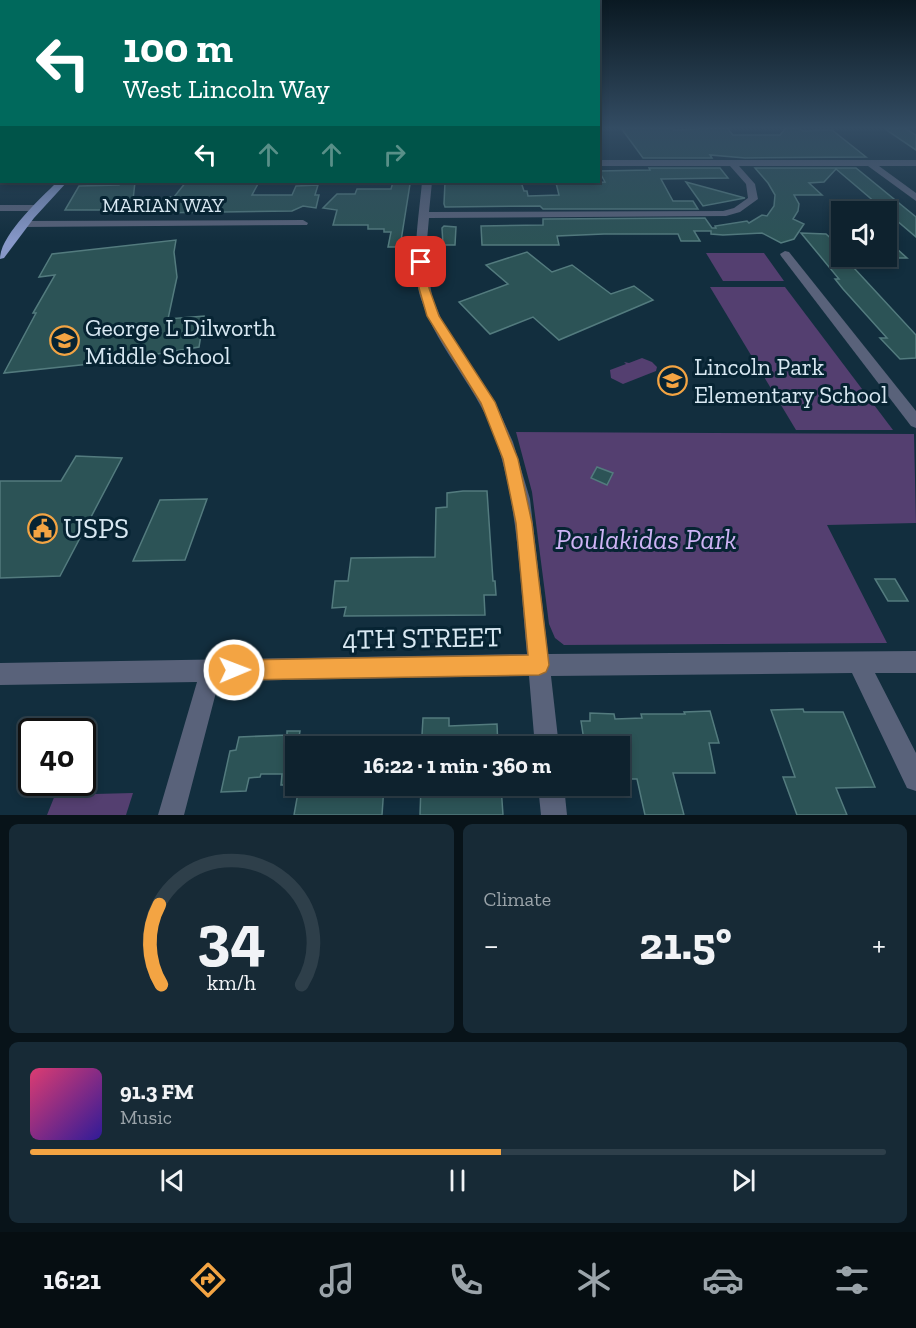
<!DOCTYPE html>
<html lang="en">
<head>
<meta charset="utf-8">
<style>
  :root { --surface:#0e222e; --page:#172a36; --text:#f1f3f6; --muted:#9ba4aa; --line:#2e3f4a; --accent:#f3a443 }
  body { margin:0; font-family:"Zilla Slab",serif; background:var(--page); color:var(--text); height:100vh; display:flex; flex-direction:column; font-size:22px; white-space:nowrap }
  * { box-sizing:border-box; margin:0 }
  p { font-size:20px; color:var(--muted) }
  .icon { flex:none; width:33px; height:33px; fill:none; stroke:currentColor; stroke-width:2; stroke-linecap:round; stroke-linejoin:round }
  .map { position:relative; height:815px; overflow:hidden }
  .sheet { display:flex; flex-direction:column; gap:9px; padding:9px; background:#081319; flex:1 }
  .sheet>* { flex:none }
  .guide { position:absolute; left:0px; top:0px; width:600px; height:183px; box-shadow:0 3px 9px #0003,0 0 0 2px var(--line); background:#00695c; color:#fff; overflow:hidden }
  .tools { position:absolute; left:831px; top:201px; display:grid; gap:12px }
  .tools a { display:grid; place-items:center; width:66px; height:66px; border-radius:0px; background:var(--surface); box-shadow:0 3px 9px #0003,0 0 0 2px var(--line); font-size:30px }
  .speed { position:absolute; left:18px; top:718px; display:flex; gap:12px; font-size:30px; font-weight:700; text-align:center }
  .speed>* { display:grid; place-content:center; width:78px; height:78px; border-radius:50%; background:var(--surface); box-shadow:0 3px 9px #0003,0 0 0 2px var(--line); line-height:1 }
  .speed .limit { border:3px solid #111; border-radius:9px; background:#fff; color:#111 }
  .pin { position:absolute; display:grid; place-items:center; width:51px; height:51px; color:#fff; margin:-26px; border-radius:12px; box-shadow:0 3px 9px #0006 }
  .me { position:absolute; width:66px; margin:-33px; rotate:89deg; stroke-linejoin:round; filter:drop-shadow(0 0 4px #0008) }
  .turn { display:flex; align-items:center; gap:21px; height:126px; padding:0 24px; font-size:27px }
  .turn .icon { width:78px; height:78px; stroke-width:2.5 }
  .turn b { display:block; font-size:42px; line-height:51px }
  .lanes { display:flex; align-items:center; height:57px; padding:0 24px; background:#0003; justify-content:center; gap:30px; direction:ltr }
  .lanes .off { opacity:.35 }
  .big { font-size:45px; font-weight:800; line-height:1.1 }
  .sheet .card { flex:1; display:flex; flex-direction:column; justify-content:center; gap:9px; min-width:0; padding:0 21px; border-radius:9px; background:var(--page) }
  .sheet .dial { align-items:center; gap:0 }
  .dial svg { height:156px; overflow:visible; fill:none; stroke:var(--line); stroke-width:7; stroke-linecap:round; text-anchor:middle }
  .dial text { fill:var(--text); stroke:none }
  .song { display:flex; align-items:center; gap:18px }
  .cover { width:72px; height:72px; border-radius:9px; background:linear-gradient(135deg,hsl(340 70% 55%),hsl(250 70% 35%)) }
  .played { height:6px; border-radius:3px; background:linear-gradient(90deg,var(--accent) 55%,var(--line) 55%) }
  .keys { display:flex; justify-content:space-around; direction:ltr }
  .heat { display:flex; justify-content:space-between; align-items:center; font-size:33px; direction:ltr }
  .sheet .tiles { flex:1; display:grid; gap:9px; grid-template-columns:1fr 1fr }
  .card:last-child { grid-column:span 2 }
  .trip { position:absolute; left:285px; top:736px; width:345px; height:60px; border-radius:0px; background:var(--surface); box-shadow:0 3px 9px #0003,0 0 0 2px var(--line); font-weight:800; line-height:60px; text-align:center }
  .menu { display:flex; height:96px; justify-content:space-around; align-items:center; background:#060e12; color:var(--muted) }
  .menu .icon { width:42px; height:42px }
  .menu .active { color:var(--accent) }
  .menu b { font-size:27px; color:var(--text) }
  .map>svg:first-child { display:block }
  .green { fill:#543f70 }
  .building { fill:#2c5356; stroke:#537b7e; stroke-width:1.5 }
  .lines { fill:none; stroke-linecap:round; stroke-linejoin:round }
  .minor { fill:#59627a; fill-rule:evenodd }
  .major { fill:#8798c9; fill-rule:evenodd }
  .route { fill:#f3a443; stroke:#9e6b2c; stroke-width:1.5 }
  .labels { text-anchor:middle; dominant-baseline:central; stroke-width:6; stroke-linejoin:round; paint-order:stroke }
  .far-street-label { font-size:20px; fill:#d8e8f2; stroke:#072433 }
  .poi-label { font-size:24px; fill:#d8e8f2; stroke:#072433; text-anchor:start }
  .near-poi-label { font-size:28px; fill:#d8e8f2; stroke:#072433; text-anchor:start }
  .near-park-label { font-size:28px; font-style:italic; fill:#ceb3f4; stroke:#072433 }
  .near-street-label { font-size:28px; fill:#d8e8f2; stroke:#072433 }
</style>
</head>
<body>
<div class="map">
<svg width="916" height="815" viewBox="0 0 916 815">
  <rect width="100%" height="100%" fill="#122e3e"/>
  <g class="green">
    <polygon points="706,253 764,253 784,281 723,281"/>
    <polygon points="710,287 785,287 893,430 796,430"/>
    <polygon points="642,358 652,362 657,367 656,371 623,384 611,378 610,370 626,364 624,362 629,363"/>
    <polygon points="516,432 914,434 916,523 827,525 887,643 564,645 555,638 549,624 532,492"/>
    <polygon points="133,793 126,815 47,815 55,795"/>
  </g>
  <g class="building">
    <polygon points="621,128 673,128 674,130 727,128 733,135 780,135 786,128 799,128 803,131 832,130 866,157 745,158 710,155 712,158 643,158"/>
    <polygon points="885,129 906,129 916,135 916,150"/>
    <polygon points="649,168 720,168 728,178 661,179 673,201 693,201 698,209 543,209 540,206 445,207 444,204 445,182 521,182 524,191 527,191 528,196 559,195 556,183 605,182 599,171 650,170"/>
    <polygon points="755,168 856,168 916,217 916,237 836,169 824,182 809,183 822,195 794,195 799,204 798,211 793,219 804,224 794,239 781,243 762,233 723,235 711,234 711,231 694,231 700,241 681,241 678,234 604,234 557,236 559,245 482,245 481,226 543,225 543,219 705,218 712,228 716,228 715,226 747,221 749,223 762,215 767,216 774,206 775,195 768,183"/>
    <polygon points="122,182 135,182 133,200 163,200 166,197 174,197 186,182 259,182 252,195 292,195 296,186 318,185 315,195 319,195 316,208 303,206 292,211 152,213 140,213 142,210 65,210 79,186 119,185"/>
    <polygon points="393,182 409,182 410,184 400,247 388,247 391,232 384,232 384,229 368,229 368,225 333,225 337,210 323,208 337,194 355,194 357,189 391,189"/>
    <polygon points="686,182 745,198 703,206"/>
    <polygon points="444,226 456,227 455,245 443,245 442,228"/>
    <polygon points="801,233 826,234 835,242 842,249 842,256 849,256 859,268 854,268 916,335 916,358 900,359 880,338 887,338 843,289 835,279 839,279"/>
    <polygon points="886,239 907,258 886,258"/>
    <polygon points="176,240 174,252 177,277 168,319 204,316 199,347 109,362 4,373 36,313 33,313 55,275 39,277 52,254"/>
    <polygon points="527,252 552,272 572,265 611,294 634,286 653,300 559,340 533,317 490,334 459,302 508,284 486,265"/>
    <polygon points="76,456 122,458 60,576 0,578 0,481 61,481"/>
    <polygon points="597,467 613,473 607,485 591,478"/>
    <polygon points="463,491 487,491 493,581 495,581 496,595 484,595 485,615 344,616 346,607 332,608 335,581 348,581 351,558 435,557 436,508 447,507 447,493"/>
    <polygon points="207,499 185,560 133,561 160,500"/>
    <polygon points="875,579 895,579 908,601 888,601"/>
    <polygon points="803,709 804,712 843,712 875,787 836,788 847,815 797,815 783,777 795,777 771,710"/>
    <polygon points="710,711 719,743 709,743 715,773 673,773 684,815 645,815 637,779 620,779 620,747 585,747 581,721 590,721 590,713 614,714 615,719 642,718 641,714 685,714 684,712"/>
    <polygon points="423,718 449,718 449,726 497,724 498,747 380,747 381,736 422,735"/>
    <polygon points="287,731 300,731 291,785 281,785 282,774 261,774 260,777 249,778 246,791 221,792 230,751 236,750 239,737 287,735"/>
    <polygon points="384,786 382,815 294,815 299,787"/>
    <polygon points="421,786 501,786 503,815 420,815"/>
  </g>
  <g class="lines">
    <g class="minor">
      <polygon points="0,141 2,141 0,146"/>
      <rect x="0" y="157" width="2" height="6"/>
      <path d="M598,160H916V166H879L916,193V201L868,166H739L755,184L758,199L740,212L726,216L429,218L426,251L432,297L443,323L495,402L513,442L530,499L548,654L916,651V673H875L916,753V791L907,788L852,673L551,676L559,747H535L529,676L219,681L184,815H158L197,682L0,685V663L527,654C520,584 519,511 497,443C481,391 438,351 421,299C410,267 419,216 422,182H432L429,212L723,211L734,208L748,198L746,184L730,166H598Z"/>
      <polygon points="0,205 37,205 42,208 37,211 0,211"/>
      <polygon points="303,220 308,223 307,225 23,227 18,224 23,221"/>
      <polygon points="785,251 789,252 916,411 916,428 911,426 781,256 780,254"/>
      <polygon points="538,786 564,786 567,815 541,815"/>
    </g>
    <path class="major" d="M57,182H67L34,218L4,258L0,259C0,235 40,199 57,182Z"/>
  </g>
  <linearGradient id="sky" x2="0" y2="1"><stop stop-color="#0a1922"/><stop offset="0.53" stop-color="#334c63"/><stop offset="1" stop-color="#334c63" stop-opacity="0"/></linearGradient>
  <rect width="916" height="242" fill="url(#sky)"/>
  <polygon class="route" points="421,259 426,262 429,288 439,316 495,402 518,459 532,523 549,665 546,672 539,675 234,680 227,677 224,670 227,663 234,660 528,655 516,523 503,459 481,403 427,316 419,288 416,262"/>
  <defs>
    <symbol id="school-ring" viewBox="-11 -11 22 22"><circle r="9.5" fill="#072433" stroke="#f3a443" stroke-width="1.5"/><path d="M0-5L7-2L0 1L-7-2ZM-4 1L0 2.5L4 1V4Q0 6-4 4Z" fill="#f3a443"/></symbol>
    <symbol id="civic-ring" viewBox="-11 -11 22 22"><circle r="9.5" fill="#072433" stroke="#f3a443" stroke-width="1.5"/><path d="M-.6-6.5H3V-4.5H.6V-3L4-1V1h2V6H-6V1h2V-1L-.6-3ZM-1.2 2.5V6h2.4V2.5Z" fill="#f3a443"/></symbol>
  </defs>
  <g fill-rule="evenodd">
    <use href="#school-ring" x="48" y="324" width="33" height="33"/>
    <use href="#school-ring" x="656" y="364" width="33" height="33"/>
    <use href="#civic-ring" x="26" y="512" width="33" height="33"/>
  </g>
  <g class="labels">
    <g class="far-street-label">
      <text x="163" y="205">MARIAN WAY</text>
    </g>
    <g class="poi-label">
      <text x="85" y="327">George L Dilworth<tspan x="85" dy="28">Middle School</tspan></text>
      <text x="694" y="366">Lincoln Park<tspan x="694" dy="28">Elementary School</tspan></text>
    </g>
    <g class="near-poi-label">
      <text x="63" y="528">USPS</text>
    </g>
    <g class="near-park-label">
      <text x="646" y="539">Poulakidas Park</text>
    </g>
    <g class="near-street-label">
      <text transform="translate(422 638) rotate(-1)">4TH STREET</text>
    </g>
  </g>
</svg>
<div class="tools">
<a><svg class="icon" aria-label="sound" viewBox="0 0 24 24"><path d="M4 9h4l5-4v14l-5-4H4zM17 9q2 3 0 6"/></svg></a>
</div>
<div class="speed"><div class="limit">40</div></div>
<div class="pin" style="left:421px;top:262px;background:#d93025"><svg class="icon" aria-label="arrive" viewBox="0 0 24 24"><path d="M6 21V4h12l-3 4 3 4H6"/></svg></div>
<svg class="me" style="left:234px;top:670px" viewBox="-20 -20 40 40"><circle r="17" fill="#f3a443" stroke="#fff" stroke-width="3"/><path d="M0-11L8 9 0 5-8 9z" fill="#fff"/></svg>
<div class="trip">16:22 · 1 min · 360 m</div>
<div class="guide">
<div class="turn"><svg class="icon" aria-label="left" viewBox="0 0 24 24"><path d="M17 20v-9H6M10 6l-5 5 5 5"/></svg><div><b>100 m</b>West Lincoln Way</div></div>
<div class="lanes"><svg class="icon" aria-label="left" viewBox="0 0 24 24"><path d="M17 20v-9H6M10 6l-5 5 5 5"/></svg><svg class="icon off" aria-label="ahead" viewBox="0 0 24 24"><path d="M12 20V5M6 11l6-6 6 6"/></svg><svg class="icon off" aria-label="ahead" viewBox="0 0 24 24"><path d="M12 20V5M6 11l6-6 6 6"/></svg><svg class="icon off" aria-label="right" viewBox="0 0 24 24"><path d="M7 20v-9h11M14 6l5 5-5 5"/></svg></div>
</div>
</div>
<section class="sheet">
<div class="tiles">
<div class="card dial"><svg viewBox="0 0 100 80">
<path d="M14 69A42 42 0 1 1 86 69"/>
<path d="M14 69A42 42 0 0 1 13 28" stroke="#f3a443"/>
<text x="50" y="56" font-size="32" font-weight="700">34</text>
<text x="50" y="72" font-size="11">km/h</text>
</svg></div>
<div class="card"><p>Climate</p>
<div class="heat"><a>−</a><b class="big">21.5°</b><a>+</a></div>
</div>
<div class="card">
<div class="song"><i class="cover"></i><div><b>91.3 FM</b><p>Music</p></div></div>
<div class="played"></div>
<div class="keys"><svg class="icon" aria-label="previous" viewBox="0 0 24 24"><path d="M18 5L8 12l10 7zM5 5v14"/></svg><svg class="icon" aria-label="pause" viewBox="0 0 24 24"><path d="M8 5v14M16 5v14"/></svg><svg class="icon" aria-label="next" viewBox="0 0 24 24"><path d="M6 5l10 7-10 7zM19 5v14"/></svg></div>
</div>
</div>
</section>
<nav class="menu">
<b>16:21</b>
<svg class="icon active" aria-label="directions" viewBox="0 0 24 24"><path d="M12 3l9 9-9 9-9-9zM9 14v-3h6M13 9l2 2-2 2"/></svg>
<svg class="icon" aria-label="music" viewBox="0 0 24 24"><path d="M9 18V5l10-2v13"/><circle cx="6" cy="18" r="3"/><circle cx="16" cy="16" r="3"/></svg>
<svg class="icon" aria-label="phone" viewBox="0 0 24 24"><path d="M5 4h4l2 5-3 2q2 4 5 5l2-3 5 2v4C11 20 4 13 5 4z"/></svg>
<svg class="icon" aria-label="climate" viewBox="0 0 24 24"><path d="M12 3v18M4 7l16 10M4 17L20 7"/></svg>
<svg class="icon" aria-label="car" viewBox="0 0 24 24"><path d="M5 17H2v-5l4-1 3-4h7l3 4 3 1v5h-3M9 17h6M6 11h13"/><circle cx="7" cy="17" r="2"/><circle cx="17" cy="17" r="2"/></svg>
<svg class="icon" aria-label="filters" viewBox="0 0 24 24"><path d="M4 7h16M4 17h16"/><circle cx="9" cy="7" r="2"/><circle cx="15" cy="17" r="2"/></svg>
</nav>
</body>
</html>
